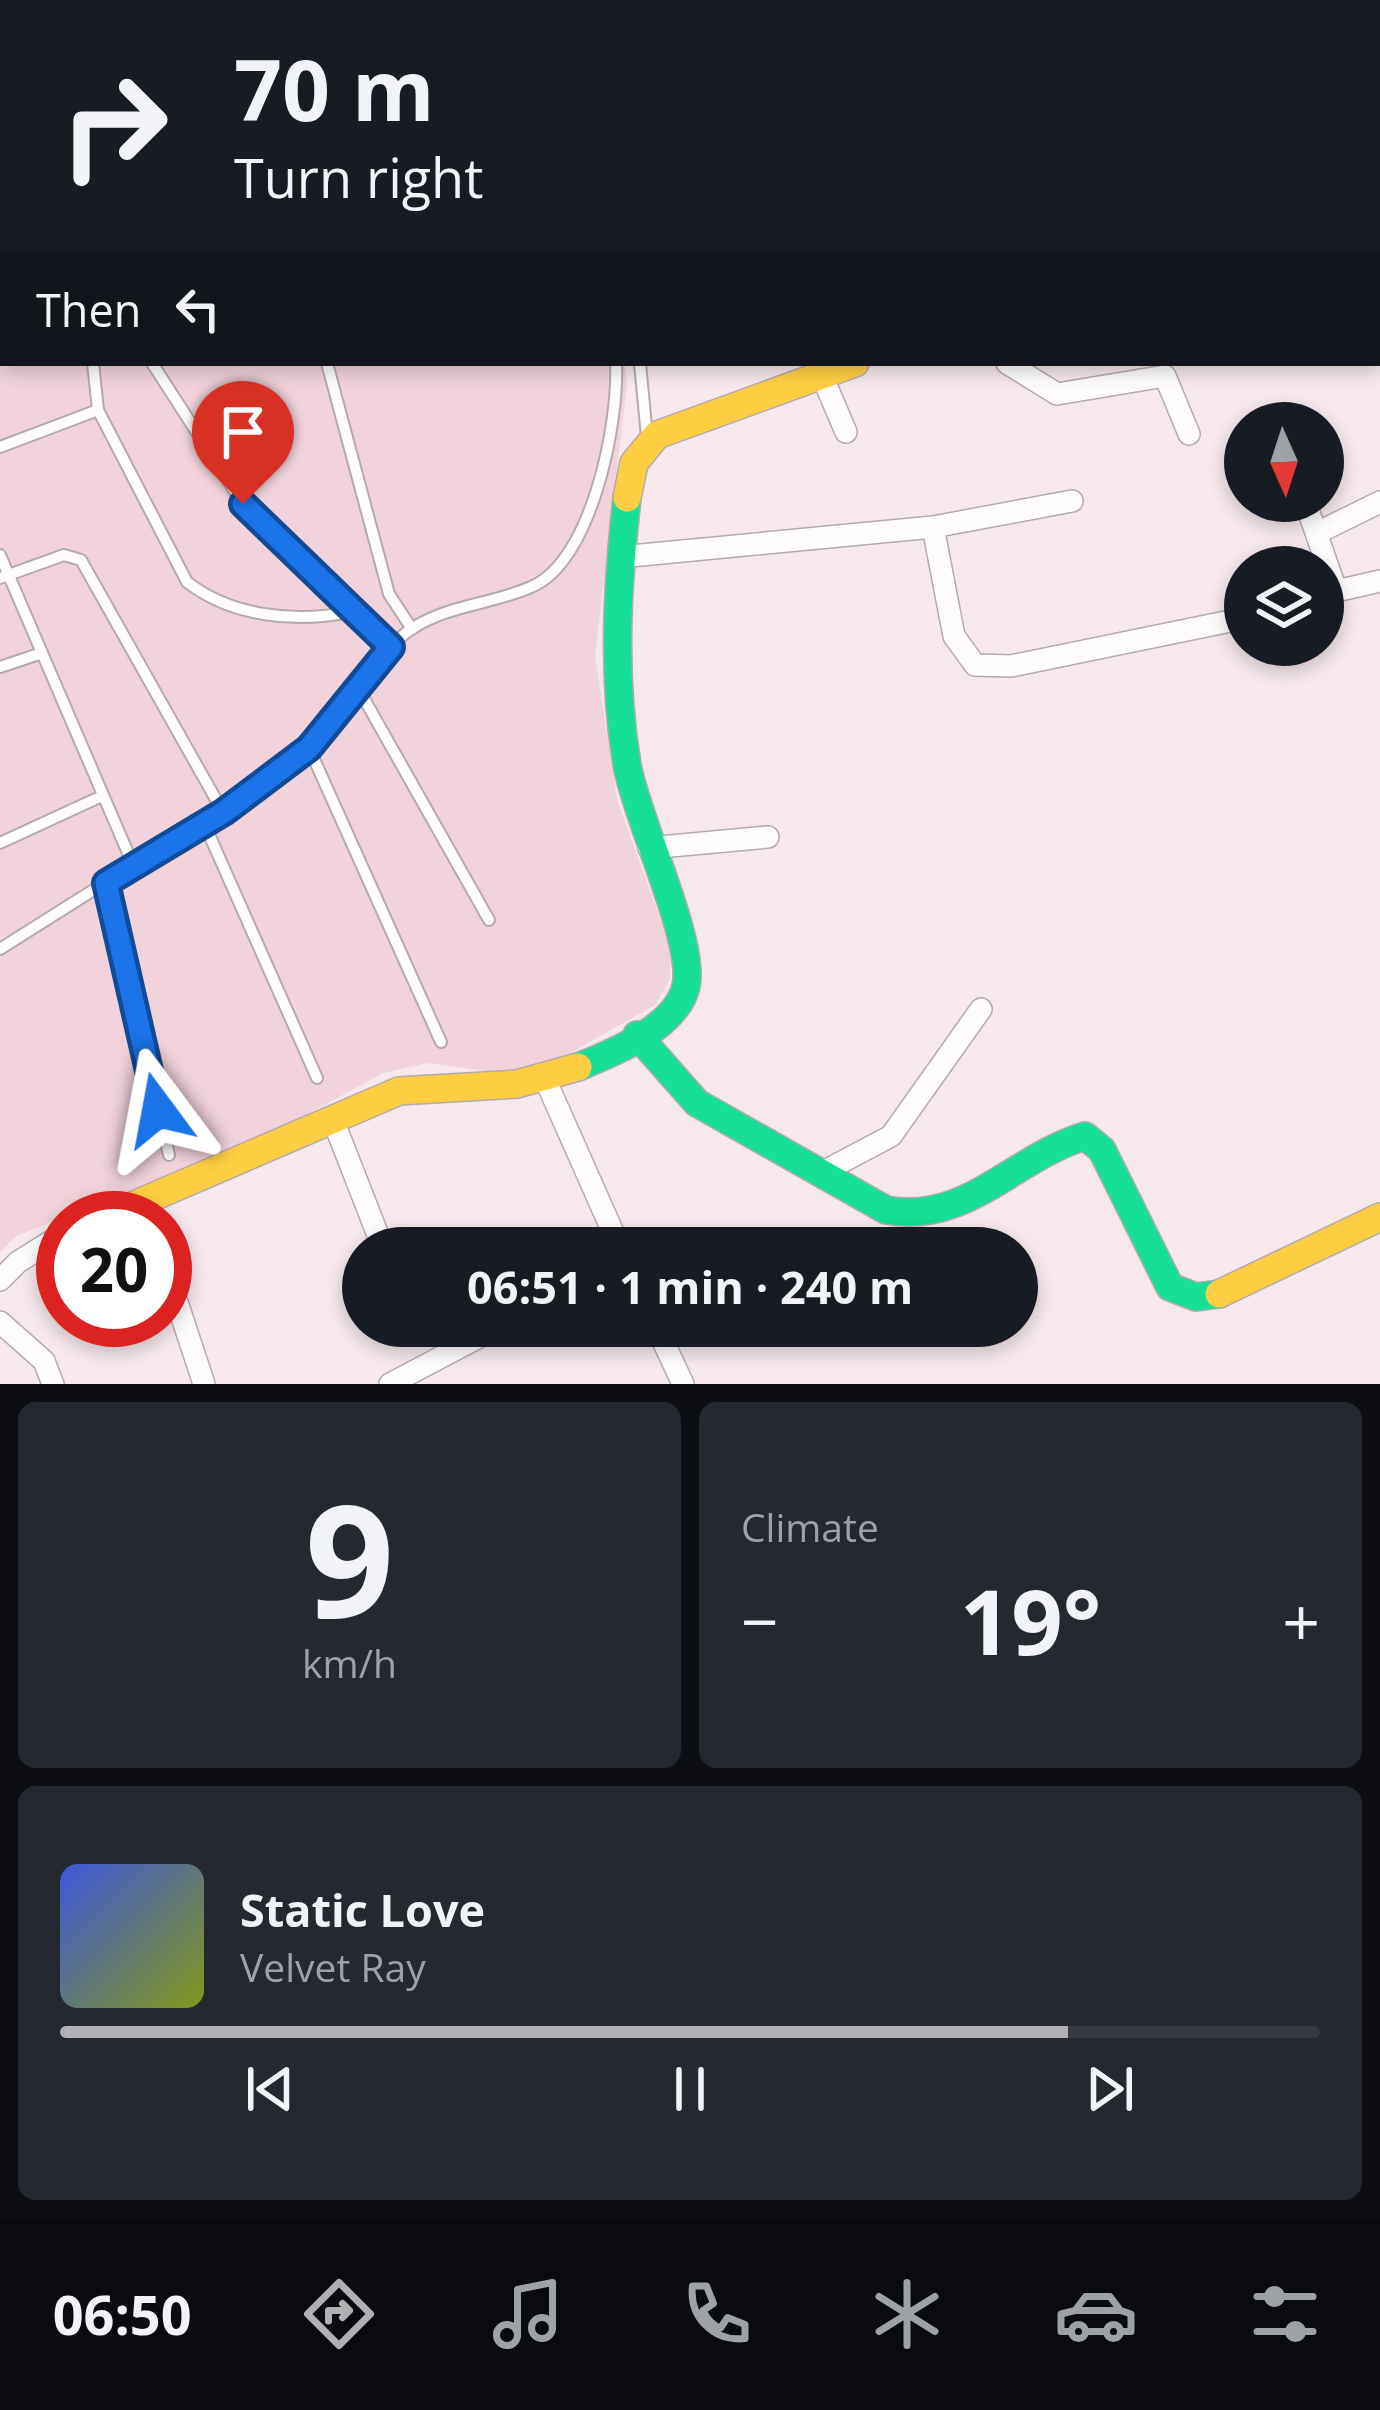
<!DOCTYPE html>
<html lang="en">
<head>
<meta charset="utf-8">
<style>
  :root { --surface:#171b24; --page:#242831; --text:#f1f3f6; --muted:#9ea1a6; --line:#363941; --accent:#b2afb2 }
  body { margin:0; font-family:"Open Sans",sans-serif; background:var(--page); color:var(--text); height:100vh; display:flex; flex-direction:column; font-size:45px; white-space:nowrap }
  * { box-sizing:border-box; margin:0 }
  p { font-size:39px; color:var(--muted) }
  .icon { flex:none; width:66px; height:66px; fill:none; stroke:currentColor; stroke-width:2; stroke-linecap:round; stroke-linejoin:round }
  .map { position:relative; height:1384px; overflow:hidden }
  .side { display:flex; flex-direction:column; gap:18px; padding:18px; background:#0d0f14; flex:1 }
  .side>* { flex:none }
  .top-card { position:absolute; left:0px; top:0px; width:1380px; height:366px; box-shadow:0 6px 18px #0003; background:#171b24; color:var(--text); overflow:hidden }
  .needle { width:78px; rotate:177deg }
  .controls { position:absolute; left:1224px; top:402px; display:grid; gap:24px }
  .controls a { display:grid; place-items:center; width:120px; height:120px; border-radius:50%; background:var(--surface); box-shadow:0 6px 18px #0003; font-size:60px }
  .speed { position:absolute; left:36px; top:1191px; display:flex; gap:24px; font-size:60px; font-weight:700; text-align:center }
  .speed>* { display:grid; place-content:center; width:156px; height:156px; border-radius:50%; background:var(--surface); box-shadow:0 6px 18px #0003; line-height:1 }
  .speed .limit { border:18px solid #d22; background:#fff; color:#111 }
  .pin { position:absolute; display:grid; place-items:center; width:102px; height:102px; color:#fff; margin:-123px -51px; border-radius:50% 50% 50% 0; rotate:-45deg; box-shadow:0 0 12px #0007 }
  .pin .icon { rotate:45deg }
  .me { position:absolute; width:132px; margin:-66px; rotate:347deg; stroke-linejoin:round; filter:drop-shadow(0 0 9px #0008) }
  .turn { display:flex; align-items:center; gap:42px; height:252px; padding:0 36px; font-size:54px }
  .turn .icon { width:156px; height:156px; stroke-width:2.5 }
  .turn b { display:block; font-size:84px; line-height:102px }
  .then { display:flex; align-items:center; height:114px; padding:0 36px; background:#0003; gap:24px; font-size:45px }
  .big { font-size:90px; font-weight:700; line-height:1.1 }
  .side .card { flex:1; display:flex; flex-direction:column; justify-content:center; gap:18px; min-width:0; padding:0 42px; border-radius:18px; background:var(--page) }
  .side .dial { align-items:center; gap:0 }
  .dial b { font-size:156px; line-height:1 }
  .song { display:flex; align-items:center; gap:36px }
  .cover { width:144px; height:144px; border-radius:18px; background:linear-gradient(135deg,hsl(230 70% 55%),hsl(70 70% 35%)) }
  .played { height:12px; border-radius:6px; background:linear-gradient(90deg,var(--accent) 80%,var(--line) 80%) }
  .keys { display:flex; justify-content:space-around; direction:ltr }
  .heat { display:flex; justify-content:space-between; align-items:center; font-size:66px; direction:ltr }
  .side .tiles { flex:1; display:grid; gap:18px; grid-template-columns:1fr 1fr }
  .card:last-child { grid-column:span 2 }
  .trip { position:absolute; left:342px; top:1227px; width:696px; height:120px; border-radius:60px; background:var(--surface); box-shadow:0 6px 18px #0003; font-weight:700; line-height:120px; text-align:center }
  .dock { display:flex; height:192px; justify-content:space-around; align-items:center; background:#090b0e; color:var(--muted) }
  .dock .icon { width:84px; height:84px }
  .dock .active { color:var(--accent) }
  .dock b { font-size:54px; color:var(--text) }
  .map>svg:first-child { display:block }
  .green { fill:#f2d3db }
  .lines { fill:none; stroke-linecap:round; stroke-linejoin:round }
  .lane-casing { stroke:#b5aaad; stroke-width:14 }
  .street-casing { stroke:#b5aaad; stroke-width:24 }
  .fast-casing { stroke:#b5aaad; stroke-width:30 }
  .slow-casing { stroke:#b5aaad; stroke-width:30 }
  .lane { stroke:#fefcfc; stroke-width:10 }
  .street { stroke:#fefcfc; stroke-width:21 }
  .fast { stroke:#16e098; stroke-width:27 }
  .slow { stroke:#ffcf43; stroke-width:27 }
  .route-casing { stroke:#114b97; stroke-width:30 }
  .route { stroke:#1a73e8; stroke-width:21 }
</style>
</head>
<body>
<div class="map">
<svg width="1380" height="1384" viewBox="0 0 1380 1384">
  <rect width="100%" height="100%" fill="#f6e8ec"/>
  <polygon class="green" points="0,0 560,0 3,3 3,363 625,363 627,384 595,656 617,800 671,949 670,979 655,1005 547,1066 498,1073 428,1063 383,1073 271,1134 16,1236 0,1252"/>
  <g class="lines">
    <defs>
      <g id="lane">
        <polyline points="266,0 266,3"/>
        <polyline points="355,0 355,3"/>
        <polyline points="0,203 3,203"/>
        <path d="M93,363L98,410L187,582C232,617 296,623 350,612"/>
        <polyline points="152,363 243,504 391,647"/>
        <polyline points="327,363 389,594 412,629"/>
        <polyline points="640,363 647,437"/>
        <polyline points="0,447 98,410"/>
        <polyline points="0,555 134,867"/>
        <polyline points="0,578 64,555 81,560 223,812"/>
        <polyline points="0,667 39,654"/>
        <polyline points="358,688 489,920"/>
        <polyline points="309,748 441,1042"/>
        <polyline points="204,823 317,1078"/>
        <polyline points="0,843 102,796"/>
        <polyline points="107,883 169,1155"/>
        <path d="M0,949L279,773C328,733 355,676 402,636C439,605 488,606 531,587C592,562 619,422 616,363"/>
      </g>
      <g id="street">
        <polyline points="1377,255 1380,255"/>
        <polyline points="1007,363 1057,394 1165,376 1189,434"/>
        <polyline points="822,376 846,432"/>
        <polyline points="1305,501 1336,590"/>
        <polyline points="933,527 954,636 975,665 1011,666 1245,618"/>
        <polyline points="1319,532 1380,502"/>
        <polyline points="620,557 933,527 1072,501"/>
        <polyline points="1323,594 1380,581"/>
        <polyline points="649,848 768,837"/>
        <polyline points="545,1079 620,1248"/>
        <polyline points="333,1120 383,1248"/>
        <polyline points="821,1173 891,1136 981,1009"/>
        <polyline points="165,1237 173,1290 204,1384"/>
        <polyline points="0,1280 18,1262 63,1234"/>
        <polyline points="0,1322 44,1361 53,1384"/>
        <polyline points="656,1326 683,1384"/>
        <polyline points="390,1384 500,1326"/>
      </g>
      <g id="fast">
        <path d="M637,1035L697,1103L886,1210C966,1225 1013,1158 1085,1136L1102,1150L1170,1287L1196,1297L1219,1294"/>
        <path d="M578,1067C613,1053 677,1027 686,986C696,943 637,820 627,765C612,675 617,588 627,498"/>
      </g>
      <g id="slow">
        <polyline points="627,498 634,463 657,435 855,363"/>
        <polyline points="104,1218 399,1091 517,1084 578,1067"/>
        <polyline points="1219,1294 1380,1217"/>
      </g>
    </defs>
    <use href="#lane" class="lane-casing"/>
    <use href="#street" class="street-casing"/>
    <use href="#fast" class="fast-casing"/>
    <use href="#slow" class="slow-casing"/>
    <use href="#lane" class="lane"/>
    <use href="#street" class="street"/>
    <use href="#fast" class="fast"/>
    <use href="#slow" class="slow"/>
  </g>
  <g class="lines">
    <defs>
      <polyline id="route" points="158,1110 106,883 224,812 309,748 391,647 243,504"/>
    </defs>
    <use href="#route" class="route-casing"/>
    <use href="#route" class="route"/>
  </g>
</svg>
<div class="controls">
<a><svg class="needle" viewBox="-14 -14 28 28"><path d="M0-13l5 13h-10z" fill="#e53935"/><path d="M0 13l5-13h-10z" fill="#9ea1a6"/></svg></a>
<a><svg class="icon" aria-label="layers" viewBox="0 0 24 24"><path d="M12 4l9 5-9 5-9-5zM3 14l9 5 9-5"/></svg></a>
</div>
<div class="speed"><div class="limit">20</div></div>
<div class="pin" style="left:243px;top:504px;background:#d93025"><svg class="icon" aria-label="arrive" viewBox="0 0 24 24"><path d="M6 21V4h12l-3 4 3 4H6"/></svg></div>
<svg class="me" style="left:158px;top:1110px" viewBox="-20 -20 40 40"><path d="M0-17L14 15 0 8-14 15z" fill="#1a73e8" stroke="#fff" stroke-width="4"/></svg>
<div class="trip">06:51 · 1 min · 240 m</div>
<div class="top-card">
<div class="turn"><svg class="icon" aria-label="right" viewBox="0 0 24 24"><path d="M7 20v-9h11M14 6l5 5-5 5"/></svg><div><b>70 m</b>Turn right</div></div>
<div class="then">Then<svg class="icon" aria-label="left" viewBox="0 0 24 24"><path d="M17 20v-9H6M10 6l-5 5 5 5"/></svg></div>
</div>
</div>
<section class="side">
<div class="tiles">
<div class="card dial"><b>9</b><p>km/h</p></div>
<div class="card"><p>Climate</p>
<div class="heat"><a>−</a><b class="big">19°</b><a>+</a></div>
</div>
<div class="card">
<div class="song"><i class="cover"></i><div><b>Static Love</b><p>Velvet Ray</p></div></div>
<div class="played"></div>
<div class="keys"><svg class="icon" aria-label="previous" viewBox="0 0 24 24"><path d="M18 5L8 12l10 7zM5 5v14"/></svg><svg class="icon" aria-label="pause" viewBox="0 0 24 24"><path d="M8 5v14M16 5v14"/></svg><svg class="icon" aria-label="next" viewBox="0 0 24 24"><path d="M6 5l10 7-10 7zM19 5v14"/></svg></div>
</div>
</div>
</section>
<nav class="dock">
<b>06:50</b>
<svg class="icon active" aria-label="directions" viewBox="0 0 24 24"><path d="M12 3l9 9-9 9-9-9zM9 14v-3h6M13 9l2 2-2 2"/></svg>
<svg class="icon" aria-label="music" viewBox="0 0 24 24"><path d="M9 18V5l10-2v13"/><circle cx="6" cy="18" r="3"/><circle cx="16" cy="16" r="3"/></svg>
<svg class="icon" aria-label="phone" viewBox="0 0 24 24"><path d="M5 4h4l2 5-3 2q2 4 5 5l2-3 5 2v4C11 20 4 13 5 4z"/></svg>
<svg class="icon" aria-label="climate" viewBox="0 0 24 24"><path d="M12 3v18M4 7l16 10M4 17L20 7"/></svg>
<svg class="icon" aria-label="car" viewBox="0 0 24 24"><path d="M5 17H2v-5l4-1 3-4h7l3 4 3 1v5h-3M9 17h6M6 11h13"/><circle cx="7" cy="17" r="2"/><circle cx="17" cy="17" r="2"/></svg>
<svg class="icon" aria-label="filters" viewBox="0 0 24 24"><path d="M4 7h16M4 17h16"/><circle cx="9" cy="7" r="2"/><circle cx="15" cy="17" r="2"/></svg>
</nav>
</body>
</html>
